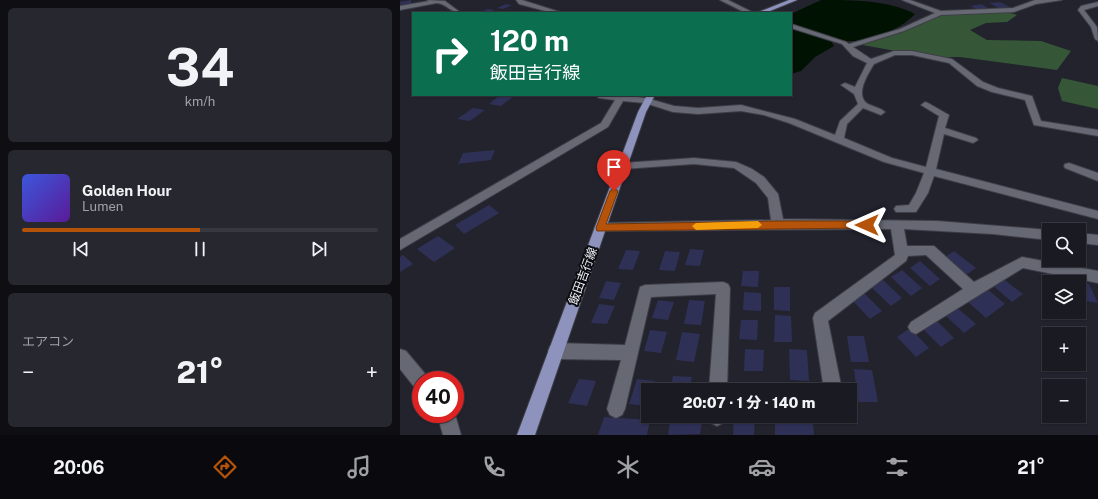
<!DOCTYPE html>
<html lang="ja">
<head>
<meta charset="utf-8">
<style>
  :root { --surface:#1a1a22; --page:#27272f; --text:#f1f3f6; --muted:#9fa1a5; --line:#383840; --accent:#b45309 }
  body { margin:0; font-family:"Public Sans","Noto Sans JP",sans-serif; background:var(--page); color:var(--text); height:100vh; display:flex; flex-direction:column; font-size:15px; white-space:nowrap }
  * { box-sizing:border-box; margin:0 }
  p { font-size:13px; color:var(--muted) }
  .icon { flex:none; width:22px; height:22px; fill:none; stroke:currentColor; stroke-width:2; stroke-linecap:round; stroke-linejoin:round }
  .map { position:relative; flex:1; overflow:hidden }
  .details { display:flex; flex-direction:column; gap:8px; padding:8px; background:#0e0e13; width:400px }
  .details>* { flex:none }
  .top-card { position:absolute; left:12px; top:12px; width:380px; height:84px; border-radius:0px; box-shadow:0 1px 3px #0004,0 0 0 1px var(--line); background:#0b6e4f; color:#fff; overflow:hidden }
  .buttons { position:absolute; left:642px; top:223px; display:grid; gap:8px }
  .buttons a { display:grid; place-items:center; width:44px; height:44px; border-radius:0px; background:var(--surface); box-shadow:0 1px 3px #0004,0 0 0 1px var(--line); font-size:20px }
  .speed { position:absolute; left:12px; top:371px; display:flex; gap:8px; font-size:20px; font-weight:700; text-align:center }
  .speed>* { display:grid; place-content:center; width:52px; height:52px; border-radius:50%; background:var(--surface); box-shadow:0 1px 3px #0004,0 0 0 1px var(--line); line-height:1 }
  .speed .limit { border:6px solid #d22; background:#fff; color:#111 }
  .pin { position:absolute; display:grid; place-items:center; width:34px; height:34px; color:#fff; margin:-41px -17px; border-radius:50% 50% 50% 0; rotate:-45deg; box-shadow:0 0 4px #0007 }
  .pin .icon { rotate:45deg }
  .me { position:absolute; width:44px; margin:-22px; rotate:270deg; stroke-linejoin:round; filter:drop-shadow(0 0 3px #0008) }
  .turn { display:flex; align-items:center; gap:14px; height:84px; padding:0 12px; font-size:18px }
  .turn .icon { width:52px; height:52px; stroke-width:2.5 }
  .turn b { display:block; font-size:28px; line-height:34px }
  .big { font-size:30px; font-weight:800; line-height:1.1 }
  .details .widget { flex:1; display:flex; flex-direction:column; justify-content:center; gap:6px; min-width:0; padding:0 14px; border-radius:6px; background:var(--page) }
  .details .dial { align-items:center; gap:0 }
  .dial b { font-size:52px; line-height:1 }
  .song { display:flex; align-items:center; gap:12px }
  .cover { width:48px; height:48px; border-radius:6px; background:linear-gradient(135deg,hsl(230 70% 55%),hsl(270 70% 35%)) }
  .played { height:4px; border-radius:2px; background:linear-gradient(90deg,var(--accent) 50%,var(--line) 50%) }
  .keys { display:flex; justify-content:space-around; direction:ltr }
  .heat { display:flex; justify-content:space-between; align-items:center; font-size:22px; direction:ltr }
  .trip { position:absolute; left:241px; top:383px; width:216px; height:40px; border-radius:0px; background:var(--surface); box-shadow:0 1px 3px #0004,0 0 0 1px var(--line); font-weight:800; line-height:40px; text-align:center }
  .tab-bar { display:flex; height:64px; justify-content:space-around; align-items:center; background:#0a0a0e; color:var(--muted) }
  .tab-bar .icon { width:28px; height:28px }
  .tab-bar .active { color:var(--accent) }
  .tab-bar b { font-size:18px; color:var(--text) }
  main { display:flex; flex:1; min-height:0 }
  .map>svg:first-child { display:block }
  .forest { fill:#355737 }
  .water { fill:#001201 }
  .building { fill:#2f3056 }
  .lines { fill:none; stroke-linecap:round; stroke-linejoin:round }
  .minor-casing { stroke:#3e3e47; stroke-width:2 }
  .major-casing { stroke:#3e3e47; stroke-width:2 }
  .minor { fill:#666874; fill-rule:evenodd }
  .major { fill:#8e93bd; fill-rule:evenodd }
  .route { fill:#b45309; stroke:#753606 }
  .slow { fill:#f59e0b }
  .labels { text-anchor:middle; dominant-baseline:central; stroke-width:4; stroke-linejoin:round; paint-order:stroke }
  .street-label { font-size:12px; fill:#eff0f7; stroke:#0c0d11 }
</style>
</head>
<body>
<main>
<section class="details">
<div class="widget dial"><b>34</b><p>km/h</p></div>
<div class="widget">
<div class="song"><i class="cover"></i><div><b>Golden Hour</b><p>Lumen</p></div></div>
<div class="played"></div>
<div class="keys"><svg class="icon" aria-label="previous" viewBox="0 0 24 24"><path d="M18 5L8 12l10 7zM5 5v14"/></svg><svg class="icon" aria-label="pause" viewBox="0 0 24 24"><path d="M8 5v14M16 5v14"/></svg><svg class="icon" aria-label="next" viewBox="0 0 24 24"><path d="M6 5l10 7-10 7zM19 5v14"/></svg></div>
</div>
<div class="widget"><p>エアコン</p>
<div class="heat"><a>−</a><b class="big">21°</b><a>+</a></div>
</div>
</section>
<div class="map">
<svg width="698" height="435" viewBox="0 0 698 435">
  <rect width="100%" height="100%" fill="#22232d"/>
  <g class="forest">
    <polygon points="605,11 617,15 607,22 586,23 570,30 587,40 641,41 671,51 657,70 560,57 529,57 457,44 540,13"/>
    <polygon points="662,78 698,86 698,109 662,101 658,88"/>
  </g>
  <g class="water">
    <path d="M421,0C452,0 489,0 515,14C500,30 470,42 448,41C434,40 405,28 391,23V14Z"/>
    <polygon points="391,28 431,41 434,46 415,57 401,71 391,74"/>
  </g>
  <g class="building">
    <polygon points="11,0 11,4 0,5 0,2"/>
    <polygon points="600,2 610,7 599,8 589,3"/>
    <polygon points="106,4 112,5 103,9 97,8"/>
    <polygon points="581,4 590,9 579,10 570,6"/>
    <polygon points="88,9 95,10 87,13 77,13"/>
    <polygon points="100,95 114,96 101,106 89,104"/>
    <polygon points="73,108 85,110 70,121 57,119"/>
    <polygon points="95,150 91,160 58,164 63,153"/>
    <polygon points="89,205 99,213 64,234 55,225"/>
    <polygon points="38,236 55,248 34,262 17,249"/>
    <polygon points="290,249 304,250 300,266 285,265"/>
    <polygon points="226,250 240,251 233,270 218,269"/>
    <polygon points="265,251 280,252 275,271 259,270"/>
    <polygon points="554,251 576,268 566,275 545,257"/>
    <polygon points="3,255 13,264 0,272 0,257"/>
    <polygon points="520,261 540,279 530,286 510,268"/>
    <polygon points="502,270 522,288 511,296 491,277"/>
    <polygon points="343,271 359,271 358,287 341,286"/>
    <polygon points="602,278 623,294 612,302 592,285"/>
    <polygon points="648,278 668,281 668,282 649,282"/>
    <polygon points="482,279 502,298 491,306 471,287"/>
    <polygon points="206,281 221,283 214,300 199,298"/>
    <polygon points="679,282 689,284 698,303 679,300"/>
    <polygon points="374,287 390,287 390,311 374,310"/>
    <polygon points="586,288 605,304 586,318 567,301"/>
    <polygon points="462,291 482,311 470,319 451,299"/>
    <polygon points="344,292 361,293 361,311 343,310"/>
    <polygon points="258,300 274,302 268,320 252,318"/>
    <polygon points="289,300 305,301 301,325 284,324"/>
    <polygon points="199,304 215,306 207,324 191,323"/>
    <polygon points="555,306 576,324 564,333 544,314"/>
    <polygon points="375,315 391,316 392,342 374,342"/>
    <polygon points="534,318 554,338 541,347 521,327"/>
    <polygon points="341,320 358,320 357,340 339,339"/>
    <polygon points="510,328 529,348 516,357 497,337"/>
    <polygon points="250,330 267,332 261,353 244,351"/>
    <polygon points="282,332 300,334 294,362 276,360"/>
    <polygon points="447,336 464,336 469,362 451,362"/>
    <polygon points="345,349 364,350 363,371 344,371"/>
    <polygon points="389,349 407,350 409,381 390,380"/>
    <polygon points="454,369 472,370 478,402 458,402"/>
    <polygon points="273,376 292,377 289,390 270,390"/>
    <polygon points="179,379 196,381 187,406 168,403"/>
    <polygon points="237,379 255,381 253,390 248,390 248,406 229,404"/>
    <polygon points="271,416 303,416 300,434 268,435"/>
    <polygon points="390,416 412,416 414,435 375,435 375,420 390,420"/>
    <polygon points="204,417 250,420 247,435 198,435"/>
    <polygon points="334,417 355,418 354,435 333,435"/>
  </g>
  <g class="lines">
    <defs>
      <g id="minor">
        <path d="M27,0L45,1L61,13C51,13 47,4 37,3L0,10V6L29,1Z"/>
        <polygon points="116,0 122,0 163,13 153,13 119,4"/>
        <polygon points="320,0 328,0 354,13 346,13"/>
        <path d="M502,0H510L541,11L613,8L635,0H662L636,4L614,12L541,15L504,31L453,47L471,59L494,51H512L552,59L583,82L598,88L632,96L641,121L698,130V136L634,125L625,100L592,92L577,86L549,63L512,55H495L474,64C468,74 454,95 468,104C474,107 481,108 485,112L481,115L463,108L447,124L444,138L492,158L526,167L539,116L521,105L525,102L528,103L549,115L545,128L576,138L578,140L573,143L544,134L536,169L698,211V219L534,176L528,193L516,212H496L494,209L496,206L509,205L516,193L524,173L484,162L389,123L364,115L341,111L298,114L273,112L245,103L223,101L208,127L0,250V239L201,123L215,100L199,98L195,95H219L246,98L274,106L298,108L341,105L395,119L435,135L440,121L458,104L454,94L441,85L445,83L455,87L467,63L453,56L442,44L391,28V24L446,42L449,44L500,29L535,13Z"/>
        <polygon points="698,2 698,6 684,10 697,27 698,41 695,39 691,27 678,10 681,6"/>
        <polygon points="294,158 336,162 352,169 364,177 378,194 383,219 537,221 649,230 649,240 593,234 504,229 507,246 534,246 574,282 622,257 698,271 698,283 623,268 516,334 511,332 508,327 511,322 563,289 526,255 508,256 506,261 428,321 442,390 424,390 413,318 415,313 495,255 491,229 196,231 194,228 196,225 200,223 371,220 368,198 356,183 334,168 294,164 223,169 218,166 223,163"/>
        <polygon points="669,163 698,173 698,181 665,168 664,166 665,164"/>
        <polygon points="679,233 698,235 698,245 679,243"/>
        <polygon points="323,282 328,284 330,288 327,390 309,390 316,294 251,297 225,409 222,415 216,418 210,415 207,409 221,360 156,359 150,356 148,351 150,346 156,343 225,345 240,287 245,285"/>
        <polygon points="0,349 6,351 27,376 29,380 21,380 21,390 15,388 0,369"/>
        <polygon points="37,414 55,414 61,435 43,435"/>
        <polygon points="308,416 326,416 326,417 323,423 317,426 311,423"/>
      </g>
      <g id="major">
        <polygon points="389,0 397,0 365,13 356,13"/>
        <polygon points="247,95 255,95 246,112 135,435 117,435 238,112"/>
      </g>
    </defs>
    <use href="#minor" class="minor-casing"/>
    <use href="#major" class="major-casing"/>
    <use href="#minor" class="minor"/>
    <use href="#major" class="major"/>
  </g>
  <polygon class="route" points="214,188 218,191 206,224 378,221 467,221 472,225 467,228 197,231 196,228 210,191"/>
  <polygon class="slow" points="358,221 362,225 358,228 296,230 292,226 296,223"/>
  <g class="labels">
    <g class="street-label">
      <text transform="translate(183 276) rotate(-70)">飯田吉行線</text>
    </g>
  </g>
</svg>
<div class="buttons">
<a><svg class="icon" aria-label="search" viewBox="0 0 24 24"><circle cx="10" cy="10" r="6"/><path d="M15 15l6 6"/></svg></a>
<a><svg class="icon" aria-label="layers" viewBox="0 0 24 24"><path d="M12 4l9 5-9 5-9-5zM3 14l9 5 9-5"/></svg></a>
<a>+</a>
<a>−</a>
</div>
<div class="speed"><div class="limit">40</div></div>
<div class="pin" style="left:214px;top:191px;background:#d93025"><svg class="icon" aria-label="arrive" viewBox="0 0 24 24"><path d="M6 21V4h12l-3 4 3 4H6"/></svg></div>
<svg class="me" style="left:467px;top:225px" viewBox="-20 -20 40 40"><path d="M0-17L14 15 0 8-14 15z" fill="#b45309" stroke="#fff" stroke-width="4"/></svg>
<div class="trip">20:07 · 1 分 · 140 m</div>
<div class="top-card">
<div class="turn"><svg class="icon" aria-label="right" viewBox="0 0 24 24"><path d="M7 20v-9h11M14 6l5 5-5 5"/></svg><div><b>120 m</b>飯田吉行線</div></div>
</div>
</div>
</main>
<nav class="tab-bar">
<b>20:06</b>
<svg class="icon active" aria-label="directions" viewBox="0 0 24 24"><path d="M12 3l9 9-9 9-9-9zM9 14v-3h6M13 9l2 2-2 2"/></svg>
<svg class="icon" aria-label="music" viewBox="0 0 24 24"><path d="M9 18V5l10-2v13"/><circle cx="6" cy="18" r="3"/><circle cx="16" cy="16" r="3"/></svg>
<svg class="icon" aria-label="phone" viewBox="0 0 24 24"><path d="M5 4h4l2 5-3 2q2 4 5 5l2-3 5 2v4C11 20 4 13 5 4z"/></svg>
<svg class="icon" aria-label="climate" viewBox="0 0 24 24"><path d="M12 3v18M4 7l16 10M4 17L20 7"/></svg>
<svg class="icon" aria-label="car" viewBox="0 0 24 24"><path d="M5 17H2v-5l4-1 3-4h7l3 4 3 1v5h-3M9 17h6M6 11h13"/><circle cx="7" cy="17" r="2"/><circle cx="17" cy="17" r="2"/></svg>
<svg class="icon" aria-label="filters" viewBox="0 0 24 24"><path d="M4 7h16M4 17h16"/><circle cx="9" cy="7" r="2"/><circle cx="15" cy="17" r="2"/></svg>
<b>21°</b>
</nav>
</body>
</html>
